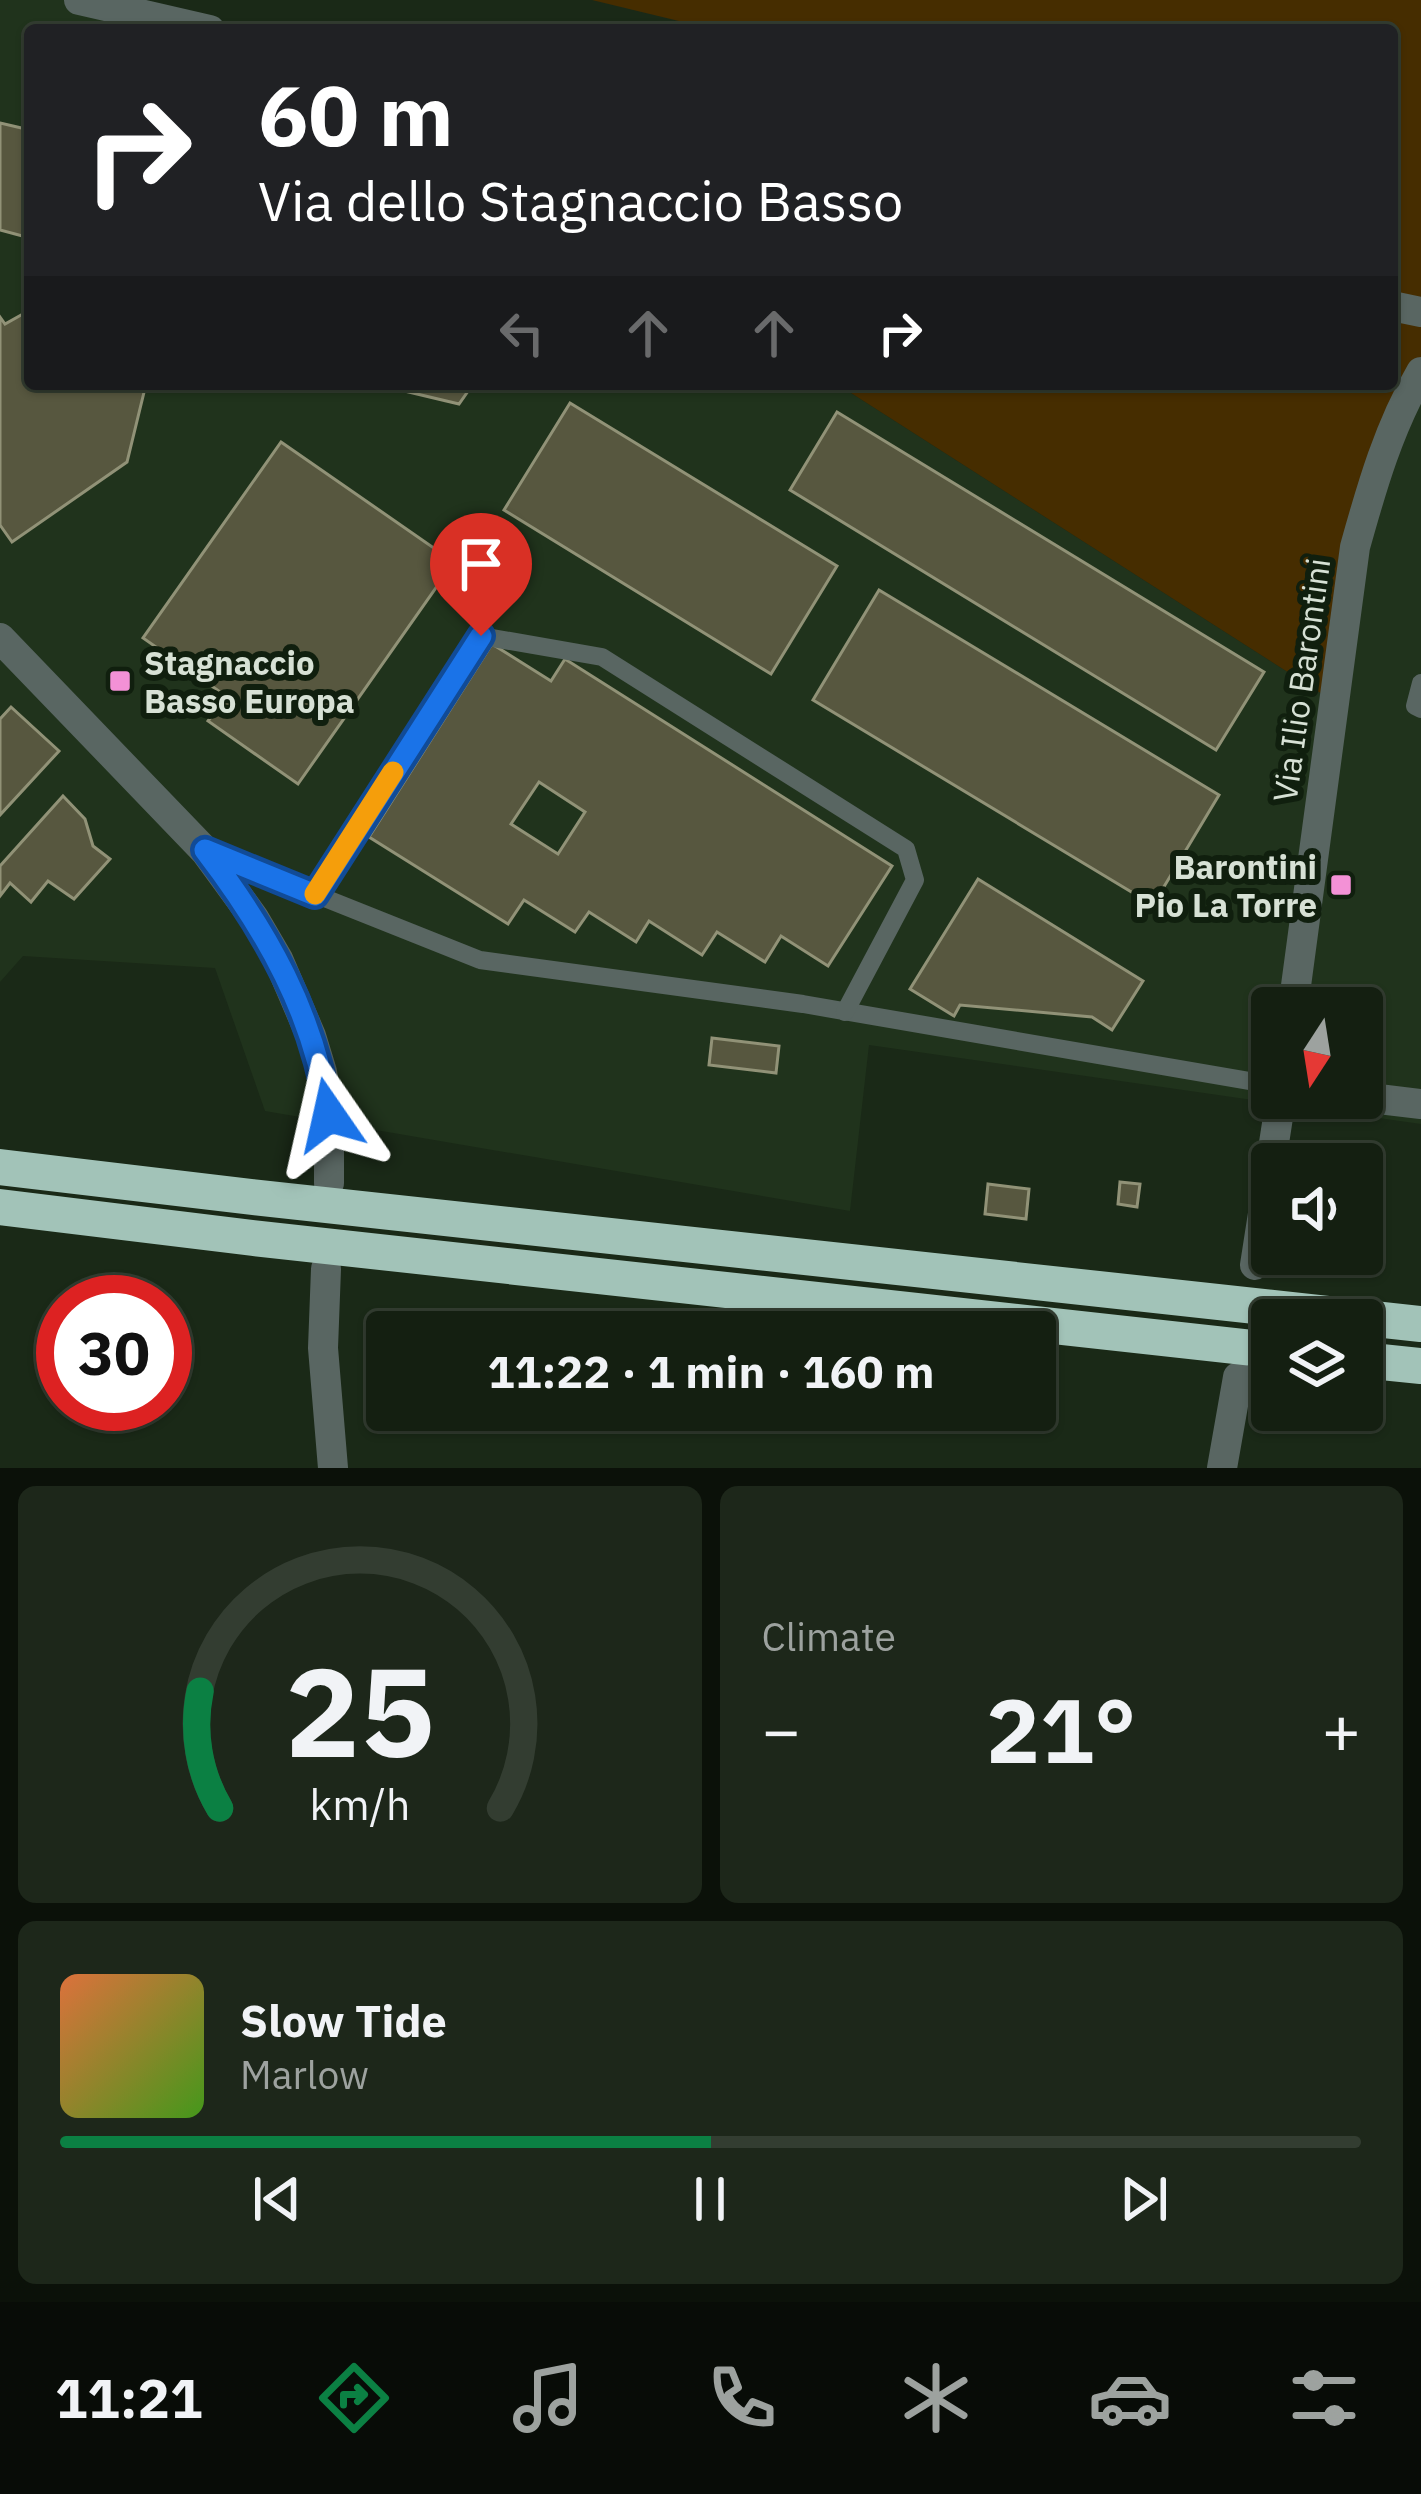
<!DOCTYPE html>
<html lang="en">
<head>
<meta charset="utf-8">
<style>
  :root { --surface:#141f11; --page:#1d271a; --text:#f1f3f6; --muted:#9da29f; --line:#333d31; --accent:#0b8043 }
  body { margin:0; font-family:"IBM Plex Sans",sans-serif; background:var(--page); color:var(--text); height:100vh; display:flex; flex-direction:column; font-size:45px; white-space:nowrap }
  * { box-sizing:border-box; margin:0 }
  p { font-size:39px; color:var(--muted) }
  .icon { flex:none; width:66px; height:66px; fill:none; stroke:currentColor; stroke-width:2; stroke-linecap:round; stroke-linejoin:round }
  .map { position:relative; height:1468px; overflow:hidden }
  .panel { display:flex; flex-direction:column; gap:18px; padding:18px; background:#0b1109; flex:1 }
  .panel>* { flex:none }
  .guide { position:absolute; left:24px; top:24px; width:1374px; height:366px; border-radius:12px; box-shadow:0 3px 9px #0004,0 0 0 3px var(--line); background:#202124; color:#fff; overflow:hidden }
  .needle { width:78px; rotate:192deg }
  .fabs { position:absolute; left:1251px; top:987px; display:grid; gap:24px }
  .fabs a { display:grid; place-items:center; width:132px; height:132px; border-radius:12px; background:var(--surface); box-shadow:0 3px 9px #0004,0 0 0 3px var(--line); font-size:60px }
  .speed { position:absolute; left:36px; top:1275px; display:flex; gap:24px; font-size:60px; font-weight:700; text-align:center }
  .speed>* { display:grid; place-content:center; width:156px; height:156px; border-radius:50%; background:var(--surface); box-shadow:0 3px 9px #0004,0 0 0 3px var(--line); line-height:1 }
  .speed .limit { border:18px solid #d22; background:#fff; color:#111 }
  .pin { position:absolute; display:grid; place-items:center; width:102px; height:102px; color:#fff; margin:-123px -51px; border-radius:50% 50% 50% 0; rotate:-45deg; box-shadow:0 0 12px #0007 }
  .pin .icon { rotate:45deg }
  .me { position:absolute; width:132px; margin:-66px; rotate:349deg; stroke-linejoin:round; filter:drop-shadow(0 0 9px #0008) }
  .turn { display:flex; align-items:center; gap:42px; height:252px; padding:0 36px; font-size:54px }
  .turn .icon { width:156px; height:156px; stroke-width:2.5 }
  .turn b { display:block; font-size:84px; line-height:102px }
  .lanes { display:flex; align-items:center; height:114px; padding:0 36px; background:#0003; justify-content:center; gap:60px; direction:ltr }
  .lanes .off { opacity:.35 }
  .big { font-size:90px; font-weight:800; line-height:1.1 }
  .panel .tile { flex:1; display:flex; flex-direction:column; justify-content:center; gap:18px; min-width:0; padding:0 42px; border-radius:18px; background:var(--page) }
  .panel .dial { align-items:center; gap:0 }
  .dial svg { height:312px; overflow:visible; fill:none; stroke:var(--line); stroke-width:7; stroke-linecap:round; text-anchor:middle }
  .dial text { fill:var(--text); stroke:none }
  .song { display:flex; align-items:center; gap:36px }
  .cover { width:144px; height:144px; border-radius:18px; background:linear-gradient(135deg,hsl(20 70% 55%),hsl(100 70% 35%)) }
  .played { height:12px; border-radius:6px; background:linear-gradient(90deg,var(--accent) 50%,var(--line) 50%) }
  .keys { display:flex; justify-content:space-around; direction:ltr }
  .heat { display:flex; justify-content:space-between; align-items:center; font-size:66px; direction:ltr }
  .panel .tiles { flex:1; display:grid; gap:18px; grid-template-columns:1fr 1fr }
  .tile:last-child { grid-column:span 2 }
  .trip { position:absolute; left:366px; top:1311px; width:690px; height:120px; border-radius:12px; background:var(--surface); box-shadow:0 3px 9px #0004,0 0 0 3px var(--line); font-weight:800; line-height:120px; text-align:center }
  .tab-bar { display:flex; height:192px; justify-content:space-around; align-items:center; background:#080c07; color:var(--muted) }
  .tab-bar .icon { width:84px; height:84px }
  .tab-bar .selected { color:var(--accent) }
  .tab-bar b { font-size:54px; color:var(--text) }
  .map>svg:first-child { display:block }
  .built { fill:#20331c; fill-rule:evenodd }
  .green { fill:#462d00 }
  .building { fill:#57573f; stroke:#919277; stroke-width:3; fill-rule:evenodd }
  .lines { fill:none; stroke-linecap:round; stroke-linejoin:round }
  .lane { stroke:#596662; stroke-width:18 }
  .street { stroke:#596662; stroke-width:30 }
  .highway { stroke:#a2c3b8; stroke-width:36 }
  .route-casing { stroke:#114b97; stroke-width:30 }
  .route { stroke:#1a73e8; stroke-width:21 }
  .slow { stroke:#f59e0b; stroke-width:21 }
  .poi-dot { fill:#f391d6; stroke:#101f0e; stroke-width:4.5 }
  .labels { text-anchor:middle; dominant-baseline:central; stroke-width:12; stroke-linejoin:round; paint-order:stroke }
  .poi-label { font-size:33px; font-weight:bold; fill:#d7e1d5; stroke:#101f0e; text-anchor:start }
  .street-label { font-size:33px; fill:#d7e1d5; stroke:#101f0e }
</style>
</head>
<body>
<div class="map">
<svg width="1421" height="1468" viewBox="0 0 1421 1468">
  <rect width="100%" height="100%" fill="#1a2917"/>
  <path class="built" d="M0,0H75L210,30H30V384H837L1333,701L1350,577L1421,372V1124L869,1045L850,1211L265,1111L215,968L23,956L0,982ZM1272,1008H1362V1098H1272Z"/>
  <polygon class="green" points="592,0 1421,0 1421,372 1392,430 1333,701 837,384 1392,384 1392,30 716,30"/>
  <g class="building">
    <polygon points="0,123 30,130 30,238 0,230"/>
    <polygon points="30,310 30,384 146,384 127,462 12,542 0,525 0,317 5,324"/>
    <polygon points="375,384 473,384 459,404"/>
    <polygon points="570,403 837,566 771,674 504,510"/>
    <polygon points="837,412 1264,672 1216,750 790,490"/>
    <polygon points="281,442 454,562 298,784 208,721 226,696 143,638"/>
    <polygon points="879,590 1219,795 1153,905 813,700"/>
    <path d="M492,644L551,681L565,659L892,866L828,966L781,936L765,962L717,932L702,955L649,921L636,942L589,912L575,932L524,900L508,924L369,837ZM539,782L585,812L558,854L511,824Z"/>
    <polygon points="11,707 59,751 0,815 0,719"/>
    <polygon points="63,796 85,819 93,846 110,859 74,899 48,881 31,902 10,883 0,896 0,866"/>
    <polygon points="978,879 1143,981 1112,1030 1092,1017 960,1005 954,1016 910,989"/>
    <polygon points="712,1038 779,1046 776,1073 709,1065"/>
    <polygon points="1120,1182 1140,1184 1137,1207 1118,1204"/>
    <polygon points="988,1184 1029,1189 1026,1219 985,1214"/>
  </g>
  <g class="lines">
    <g class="lane">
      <polyline points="1421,683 1415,706 1421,709"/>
      <polyline points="209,852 480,960 803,1004 1272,1085"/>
      <polyline points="315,895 481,636 602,657 906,849 915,880 845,1012"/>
    </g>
    <g class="street">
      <polyline points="79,0 210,30"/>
      <polyline points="1392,306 1421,312"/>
      <polyline points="0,638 205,851 254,918 278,959 311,1036 322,1072 329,1115 329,1183"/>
      <path d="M1293,1008L1355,547C1372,486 1389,427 1421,372"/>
      <polyline points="1362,1097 1421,1104"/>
      <polyline points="1255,1265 1281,1098"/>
      <polyline points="326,1269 323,1348 333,1468"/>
      <polyline points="1222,1468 1238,1377"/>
    </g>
    <g class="highway">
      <polyline points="0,1167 252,1197 1421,1324"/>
      <polyline points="0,1207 253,1238 1272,1350"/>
      <polyline points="1362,1360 1421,1366"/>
    </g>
  </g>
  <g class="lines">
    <defs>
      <path id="route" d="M329,1115C314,1014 267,931 205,850L315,895L481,636"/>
    </defs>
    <use href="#route" class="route-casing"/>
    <use href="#route" class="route"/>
    <polyline class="slow" points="315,894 393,772"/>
  </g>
  <g class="poi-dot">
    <rect x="108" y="669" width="24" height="24" rx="6"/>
    <rect x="1329" y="873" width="24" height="24" rx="6"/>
  </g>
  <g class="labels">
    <g class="poi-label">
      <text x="144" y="662">Stagnaccio<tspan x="144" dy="38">Basso Europa</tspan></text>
      <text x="1317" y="866" text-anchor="end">Barontini<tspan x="1317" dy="38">Pio La Torre</tspan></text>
    </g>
    <g class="street-label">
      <text transform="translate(1301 680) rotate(-82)">Via Ilio Barontini</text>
    </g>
  </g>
</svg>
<div class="fabs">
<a><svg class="needle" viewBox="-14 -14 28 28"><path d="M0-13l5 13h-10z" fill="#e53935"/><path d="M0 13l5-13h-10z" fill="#9da29f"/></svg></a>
<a><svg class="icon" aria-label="sound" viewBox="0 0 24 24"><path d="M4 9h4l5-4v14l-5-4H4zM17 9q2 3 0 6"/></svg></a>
<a><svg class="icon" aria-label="layers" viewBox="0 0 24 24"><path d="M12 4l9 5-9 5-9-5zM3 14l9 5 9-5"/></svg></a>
</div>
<div class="speed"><div class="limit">30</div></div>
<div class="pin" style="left:481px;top:636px;background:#d93025"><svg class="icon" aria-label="arrive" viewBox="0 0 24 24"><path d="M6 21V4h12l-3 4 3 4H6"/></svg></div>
<svg class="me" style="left:329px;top:1115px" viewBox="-20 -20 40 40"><path d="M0-17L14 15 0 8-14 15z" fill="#1a73e8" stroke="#fff" stroke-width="4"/></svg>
<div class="trip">11:22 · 1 min · 160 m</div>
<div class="guide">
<div class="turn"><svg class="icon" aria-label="right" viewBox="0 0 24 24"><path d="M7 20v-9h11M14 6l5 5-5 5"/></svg><div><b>60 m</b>Via dello Stagnaccio Basso</div></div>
<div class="lanes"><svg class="icon off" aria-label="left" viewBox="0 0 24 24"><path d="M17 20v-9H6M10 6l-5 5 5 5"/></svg><svg class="icon off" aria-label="ahead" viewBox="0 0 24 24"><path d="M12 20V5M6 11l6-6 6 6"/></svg><svg class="icon off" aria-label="ahead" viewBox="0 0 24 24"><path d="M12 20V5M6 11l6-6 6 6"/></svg><svg class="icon" aria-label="right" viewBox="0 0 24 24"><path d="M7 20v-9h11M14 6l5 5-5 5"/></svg></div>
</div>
</div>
<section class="panel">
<div class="tiles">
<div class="tile dial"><svg viewBox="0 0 100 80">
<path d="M14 69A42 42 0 1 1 86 69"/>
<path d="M14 69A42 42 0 0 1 9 39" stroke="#0b8043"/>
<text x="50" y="56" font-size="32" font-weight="700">25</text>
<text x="50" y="72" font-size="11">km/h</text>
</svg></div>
<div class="tile"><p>Climate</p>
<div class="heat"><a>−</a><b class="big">21°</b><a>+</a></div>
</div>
<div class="tile">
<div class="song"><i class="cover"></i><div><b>Slow Tide</b><p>Marlow</p></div></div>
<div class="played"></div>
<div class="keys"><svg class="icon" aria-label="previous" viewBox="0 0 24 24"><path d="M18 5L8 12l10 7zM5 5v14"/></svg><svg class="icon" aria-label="pause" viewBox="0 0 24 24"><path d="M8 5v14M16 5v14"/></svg><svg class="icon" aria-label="next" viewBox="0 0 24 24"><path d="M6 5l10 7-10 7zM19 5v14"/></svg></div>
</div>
</div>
</section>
<nav class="tab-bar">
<b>11:21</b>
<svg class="icon selected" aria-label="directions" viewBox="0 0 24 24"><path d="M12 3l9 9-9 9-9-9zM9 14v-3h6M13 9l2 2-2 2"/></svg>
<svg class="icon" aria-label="music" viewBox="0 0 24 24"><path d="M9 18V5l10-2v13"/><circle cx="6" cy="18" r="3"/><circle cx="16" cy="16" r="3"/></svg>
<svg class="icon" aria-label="phone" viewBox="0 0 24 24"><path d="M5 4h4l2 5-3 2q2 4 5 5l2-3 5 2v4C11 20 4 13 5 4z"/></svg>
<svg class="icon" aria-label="climate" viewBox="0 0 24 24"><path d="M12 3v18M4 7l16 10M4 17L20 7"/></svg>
<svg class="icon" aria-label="car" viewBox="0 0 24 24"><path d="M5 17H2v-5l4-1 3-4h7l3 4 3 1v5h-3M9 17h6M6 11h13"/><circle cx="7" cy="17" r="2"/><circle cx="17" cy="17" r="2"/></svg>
<svg class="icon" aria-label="filters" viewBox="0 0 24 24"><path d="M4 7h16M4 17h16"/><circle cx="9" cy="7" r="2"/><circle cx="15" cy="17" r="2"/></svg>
</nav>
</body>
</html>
